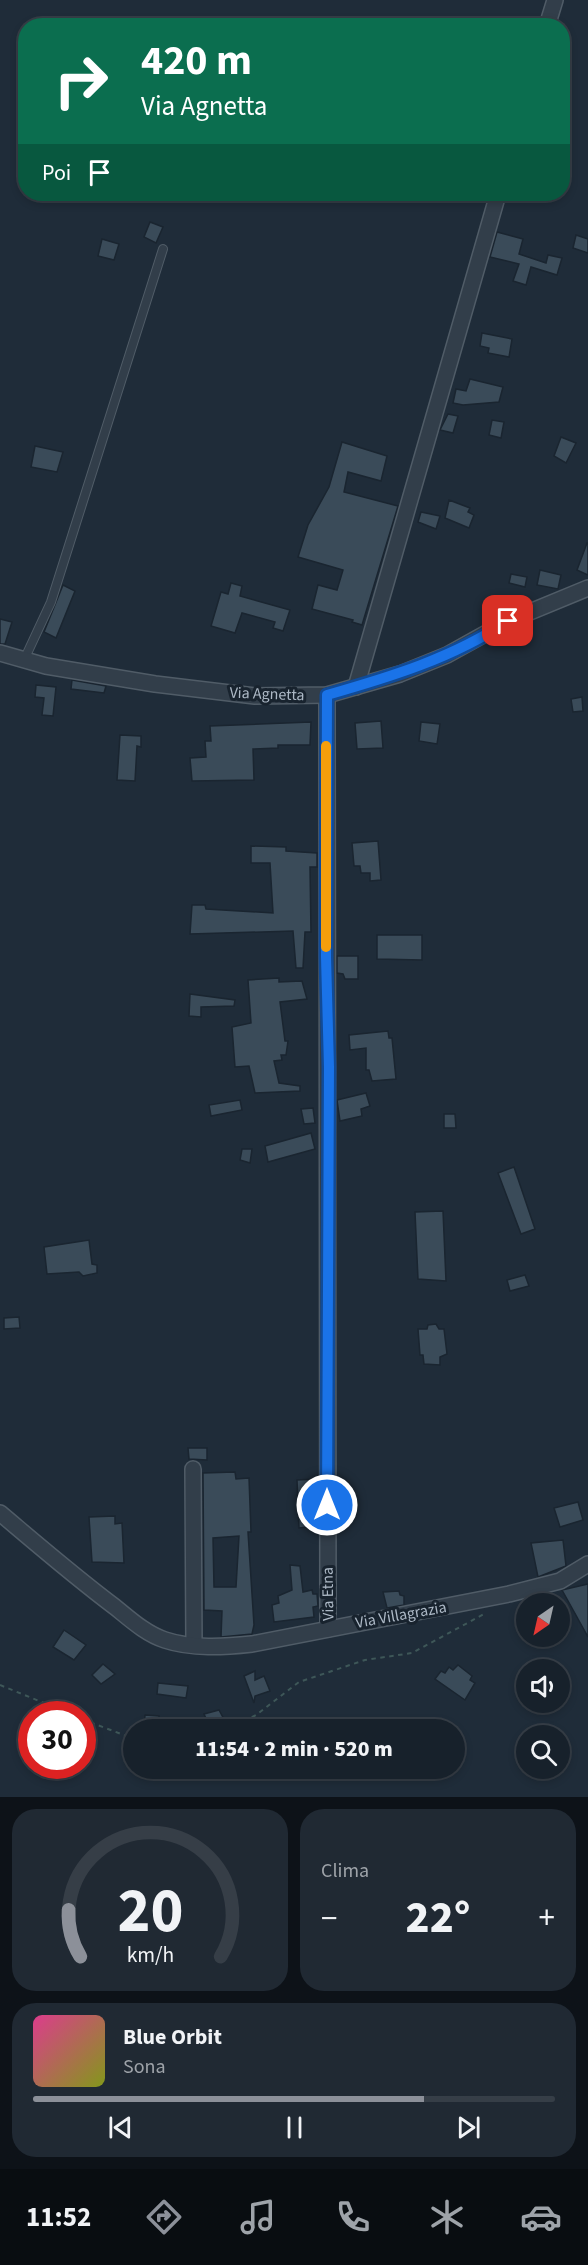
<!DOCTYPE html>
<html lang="it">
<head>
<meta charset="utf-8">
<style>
  :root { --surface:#17212b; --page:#202933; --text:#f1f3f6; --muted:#9ea3a9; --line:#363e47; --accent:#8c9099 }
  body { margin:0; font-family:"Source Sans 3",sans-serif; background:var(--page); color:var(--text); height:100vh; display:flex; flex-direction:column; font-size:22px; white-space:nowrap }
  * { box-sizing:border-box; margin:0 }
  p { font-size:20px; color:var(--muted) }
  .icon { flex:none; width:33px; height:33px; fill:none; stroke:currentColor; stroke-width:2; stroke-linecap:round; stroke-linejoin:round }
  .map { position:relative; height:1797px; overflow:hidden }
  .details { display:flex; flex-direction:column; gap:12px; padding:12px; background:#0d1218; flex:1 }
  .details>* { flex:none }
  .top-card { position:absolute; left:18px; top:18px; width:552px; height:183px; border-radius:24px; box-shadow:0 3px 9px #0003,0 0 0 2px var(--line); background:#0b6e4f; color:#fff; overflow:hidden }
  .needle { width:39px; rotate:214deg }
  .buttons { position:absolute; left:516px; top:1593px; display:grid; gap:12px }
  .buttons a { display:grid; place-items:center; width:54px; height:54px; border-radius:50%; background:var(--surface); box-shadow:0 3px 9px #0003,0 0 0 2px var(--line); font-size:30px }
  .speed { position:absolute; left:18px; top:1701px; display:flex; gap:12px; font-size:30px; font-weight:700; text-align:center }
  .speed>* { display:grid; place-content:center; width:78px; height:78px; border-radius:50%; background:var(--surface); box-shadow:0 3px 9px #0003,0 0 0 2px var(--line); line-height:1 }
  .speed .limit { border:9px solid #d22; background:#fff; color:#111 }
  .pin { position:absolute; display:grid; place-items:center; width:51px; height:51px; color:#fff; margin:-26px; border-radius:12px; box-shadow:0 3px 9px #0006 }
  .me { position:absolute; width:66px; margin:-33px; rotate:0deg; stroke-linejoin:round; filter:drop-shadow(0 0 4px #0008) }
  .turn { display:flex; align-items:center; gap:21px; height:126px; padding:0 24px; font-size:27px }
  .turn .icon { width:78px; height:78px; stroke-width:2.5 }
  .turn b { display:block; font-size:42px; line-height:51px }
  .then { display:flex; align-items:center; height:57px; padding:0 24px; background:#0003; gap:12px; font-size:22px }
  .big { font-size:45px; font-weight:800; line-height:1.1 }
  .details .tile { flex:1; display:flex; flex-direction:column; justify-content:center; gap:9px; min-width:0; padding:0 21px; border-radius:24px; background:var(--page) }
  .details .dial { align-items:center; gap:0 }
  .dial svg { height:156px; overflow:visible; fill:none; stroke:var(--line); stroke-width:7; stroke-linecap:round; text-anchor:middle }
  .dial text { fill:var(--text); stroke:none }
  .song { display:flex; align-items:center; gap:18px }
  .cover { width:72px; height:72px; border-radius:9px; background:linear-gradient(135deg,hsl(330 70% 55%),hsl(70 70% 35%)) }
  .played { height:6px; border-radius:3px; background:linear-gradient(90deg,var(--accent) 75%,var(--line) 75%) }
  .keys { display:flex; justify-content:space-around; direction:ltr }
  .heat { display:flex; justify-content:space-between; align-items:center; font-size:33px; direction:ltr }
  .details .tiles { flex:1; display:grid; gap:12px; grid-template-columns:1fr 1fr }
  .tile:last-child { grid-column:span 2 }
  .trip { position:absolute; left:123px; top:1719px; width:342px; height:60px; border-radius:30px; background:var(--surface); box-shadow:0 3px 9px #0003,0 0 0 2px var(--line); font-weight:800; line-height:60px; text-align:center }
  .tab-bar { display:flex; height:96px; justify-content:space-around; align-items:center; background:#090d11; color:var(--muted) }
  .tab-bar .icon { width:42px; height:42px }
  .tab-bar .active { color:var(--accent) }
  .tab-bar b { font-size:27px; color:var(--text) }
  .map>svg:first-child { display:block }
  .building { fill:#3a4b59; stroke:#1a2530; stroke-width:1.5; fill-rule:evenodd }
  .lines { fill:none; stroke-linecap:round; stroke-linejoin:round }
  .service-casing { stroke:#505c67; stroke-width:10 }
  .minor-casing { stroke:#505c67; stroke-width:18 }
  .path { stroke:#3e5758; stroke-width:2; stroke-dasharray:4.5 4.5; stroke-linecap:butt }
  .service { stroke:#323e4a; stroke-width:8 }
  .minor { stroke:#323e4a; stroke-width:15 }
  .route-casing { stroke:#114b97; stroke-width:15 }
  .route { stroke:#1a73e8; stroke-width:10 }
  .slow { stroke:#f59e0b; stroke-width:10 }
  .labels { text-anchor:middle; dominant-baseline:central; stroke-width:6; stroke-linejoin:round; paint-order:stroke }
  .street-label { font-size:16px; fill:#adb9c6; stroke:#18232e }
</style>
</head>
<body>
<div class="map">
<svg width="588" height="1797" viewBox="0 0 588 1797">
  <rect width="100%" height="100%" fill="#1f2c39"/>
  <g class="building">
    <polygon points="150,222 163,227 156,243 144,237"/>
    <polygon points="497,232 523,239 519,254 546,263 548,255 562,258 557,275 531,267 526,285 513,281 519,264 490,257"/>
    <polygon points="576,235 588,239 588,253 573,248"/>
    <polygon points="102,239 119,244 114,260 98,256"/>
    <polygon points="482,333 512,339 509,357 488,353 489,348 480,346"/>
    <polygon points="470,379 503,387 499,402 463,405 453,403 456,389 466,391"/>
    <polygon points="448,414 458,416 453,433 440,430"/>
    <polygon points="492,420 504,422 501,438 489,435"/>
    <polygon points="561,437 576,443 566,463 554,456"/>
    <polygon points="342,442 387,456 381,481 348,472 344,492 398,506 362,625 352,622 353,620 312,609 318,585 337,590 343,570 298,557 308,525 329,487"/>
    <polygon points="35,446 63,452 57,472 31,467"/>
    <polygon points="449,500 470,508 468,512 474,515 469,528 445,518"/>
    <polygon points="421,512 440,516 436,529 418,522"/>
    <polygon points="587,543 588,543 588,575 577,570"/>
    <polygon points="540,570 561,575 558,589 537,585"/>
    <polygon points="511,574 527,577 525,587 509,583"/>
    <polygon points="231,583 242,586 240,596 290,610 283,631 273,628 275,622 242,613 235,633 211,626 221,592 228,594"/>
    <polygon points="63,585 75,591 56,638 44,632"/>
    <polygon points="492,600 504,605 500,614 494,617 487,614"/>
    <polygon points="0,619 12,622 5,644 0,644"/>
    <polygon points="72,680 106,686 104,693 71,689"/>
    <polygon points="36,685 56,687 53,716 42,715 44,698 35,697"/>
    <polygon points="582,697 583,711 573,712 571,699"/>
    <polygon points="381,721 383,748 357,749 355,723"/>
    <polygon points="311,722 310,745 278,745 278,748 253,749 254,780 192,781 190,758 206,757 205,741 211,741 210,726"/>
    <polygon points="421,722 440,724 437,744 419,741"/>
    <polygon points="120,735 141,736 141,747 137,746 135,781 117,780"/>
    <polygon points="378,841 381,880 370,881 370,873 361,873 360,866 354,866 352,843"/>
    <polygon points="251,846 286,847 286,851 317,853 317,867 310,867 311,932 305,932 303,968 296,968 293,931 190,934 192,905 205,905 206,909 273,913 270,863 251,863"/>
    <polygon points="377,935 422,935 422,960 377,959"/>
    <polygon points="337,956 358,956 358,979 345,979 343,974 337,973"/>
    <polygon points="279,978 279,982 302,981 307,999 280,1002 285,1041 288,1041 286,1055 281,1055 282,1060 274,1061 279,1083 300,1086 300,1091 255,1093 249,1066 235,1067 232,1027 251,1023 248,980"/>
    <polygon points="190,994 235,1000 234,1006 201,1007 201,1017 189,1016"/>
    <polygon points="388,1031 389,1038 392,1038 396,1079 372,1081 369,1070 366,1070 366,1048 350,1050 349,1035"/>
    <polygon points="366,1093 370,1106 361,1109 362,1116 340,1121 337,1100"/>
    <polygon points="240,1100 242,1110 211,1116 209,1105"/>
    <polygon points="313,1108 315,1123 304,1124 301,1109"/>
    <polygon points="444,1114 455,1114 456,1128 444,1128"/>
    <polygon points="311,1133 315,1149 268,1162 265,1146"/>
    <polygon points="242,1149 252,1149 250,1163 240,1160"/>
    <polygon points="514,1167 535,1229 521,1234 498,1173"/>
    <polygon points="443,1211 446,1281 418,1279 415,1212"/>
    <polygon points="89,1240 92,1264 97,1265 97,1273 83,1276 79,1272 47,1274 44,1247"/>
    <polygon points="525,1275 529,1286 510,1291 507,1280"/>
    <polygon points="19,1317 20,1328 4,1329 4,1318"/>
    <polygon points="436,1324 439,1329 444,1329 447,1354 440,1357 440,1365 424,1364 423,1355 420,1355 418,1329 427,1329 428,1325"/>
    <polygon points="188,1448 207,1448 207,1460 189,1459"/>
    <path d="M235,1472L236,1479L249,1478L251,1532H248L254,1625L252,1634L221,1637L222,1611L204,1610L203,1473ZM239,1536L236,1587H214L213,1538Z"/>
    <polygon points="318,1479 318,1526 299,1528 297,1480"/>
    <polygon points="578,1502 583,1520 560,1527 554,1508"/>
    <polygon points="115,1516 115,1524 122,1523 124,1563 92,1562 89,1517"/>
    <polygon points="563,1540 566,1566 538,1577 531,1543"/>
    <polygon points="290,1565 300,1566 303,1592 312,1590 313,1594 317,1594 318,1606 313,1607 314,1617 274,1622 272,1605 279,1603 278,1596 292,1590"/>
    <polygon points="588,1584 588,1637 562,1590"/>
    <polygon points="399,1591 400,1595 404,1596 404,1605 387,1608 383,1592"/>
    <polygon points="64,1630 86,1645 74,1660 53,1647"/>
    <polygon points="103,1664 115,1674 101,1684 92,1675"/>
    <polygon points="458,1665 472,1676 470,1680 475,1683 465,1700 435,1679 441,1671 445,1673 449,1667 453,1670"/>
    <polygon points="255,1671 255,1680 264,1676 270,1691 255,1696 254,1703 244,1676"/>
    <polygon points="158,1683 188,1686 186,1698 157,1694"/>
    <polygon points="219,1710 226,1723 211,1730 204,1714"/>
    <polygon points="145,1715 159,1716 159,1730 144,1730"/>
  </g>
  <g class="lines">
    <defs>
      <polyline id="service" points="24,660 51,602 163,249"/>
      <g id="minor">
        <polyline points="547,26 555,0"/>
        <polyline points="0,653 46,666 155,684 255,696 327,695 400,674 447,655 508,621 588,588"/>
        <polyline points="356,687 498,194"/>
        <polyline points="327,695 328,1629"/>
        <polyline points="193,1469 194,1645"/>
        <path d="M0,1513C38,1545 75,1577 115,1607C130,1619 146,1634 165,1640C192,1649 224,1647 252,1644L509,1594L560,1581L588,1564"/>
      </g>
    </defs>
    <use href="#service" class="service-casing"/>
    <use href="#minor" class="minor-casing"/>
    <g class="path">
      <polyline points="0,1685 71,1714"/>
      <polyline points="82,1719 134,1739"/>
      <polyline points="228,1730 256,1715 299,1682 365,1660 412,1653 484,1614"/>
    </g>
    <use href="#service" class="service"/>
    <use href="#minor" class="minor"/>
  </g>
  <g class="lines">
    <defs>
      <path id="route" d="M327,1505L329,1067L326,957L327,695C390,677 453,658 508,621"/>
    </defs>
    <use href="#route" class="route-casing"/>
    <use href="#route" class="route"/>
    <polyline class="slow" points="326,947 326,746"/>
  </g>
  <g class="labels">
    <g class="street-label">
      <text transform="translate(267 694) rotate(2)">Via Agnetta</text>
      <text transform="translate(328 1594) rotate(-91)">Via Etna</text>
      <text transform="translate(401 1615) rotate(-10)">Via Villagrazia</text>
    </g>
  </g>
</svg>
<div class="buttons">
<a><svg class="needle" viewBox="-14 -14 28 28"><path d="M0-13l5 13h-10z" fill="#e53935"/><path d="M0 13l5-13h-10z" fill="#9ea3a9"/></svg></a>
<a><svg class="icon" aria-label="sound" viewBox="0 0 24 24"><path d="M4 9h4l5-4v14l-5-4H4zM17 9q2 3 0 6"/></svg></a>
<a><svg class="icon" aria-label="search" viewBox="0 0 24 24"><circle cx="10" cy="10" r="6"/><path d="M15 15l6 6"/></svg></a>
</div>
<div class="speed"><div class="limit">30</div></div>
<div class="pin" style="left:508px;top:621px;background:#d93025"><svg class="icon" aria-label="arrive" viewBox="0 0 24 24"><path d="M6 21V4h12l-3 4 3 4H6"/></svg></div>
<svg class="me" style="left:327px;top:1505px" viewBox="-20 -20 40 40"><circle r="17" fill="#1a73e8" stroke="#fff" stroke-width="3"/><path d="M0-11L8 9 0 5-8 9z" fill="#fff"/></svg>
<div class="trip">11:54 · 2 min · 520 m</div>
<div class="top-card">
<div class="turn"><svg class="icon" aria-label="right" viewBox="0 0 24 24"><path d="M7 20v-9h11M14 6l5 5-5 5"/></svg><div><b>420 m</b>Via Agnetta</div></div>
<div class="then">Poi<svg class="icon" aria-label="arrive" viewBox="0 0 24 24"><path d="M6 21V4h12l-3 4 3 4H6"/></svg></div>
</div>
</div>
<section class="details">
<div class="tiles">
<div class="tile dial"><svg viewBox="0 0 100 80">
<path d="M14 69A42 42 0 1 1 86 69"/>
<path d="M14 69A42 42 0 0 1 8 45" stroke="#8c9099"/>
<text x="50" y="56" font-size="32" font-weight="700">20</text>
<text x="50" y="72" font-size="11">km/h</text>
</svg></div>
<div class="tile"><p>Clima</p>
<div class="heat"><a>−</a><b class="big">22°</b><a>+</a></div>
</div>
<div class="tile">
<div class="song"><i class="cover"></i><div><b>Blue Orbit</b><p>Sona</p></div></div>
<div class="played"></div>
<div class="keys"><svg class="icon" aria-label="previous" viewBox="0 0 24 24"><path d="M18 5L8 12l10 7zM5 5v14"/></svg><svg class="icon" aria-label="pause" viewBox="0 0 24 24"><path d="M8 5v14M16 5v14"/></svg><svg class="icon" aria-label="next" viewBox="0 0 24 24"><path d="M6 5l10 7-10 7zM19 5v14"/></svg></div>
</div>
</div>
</section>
<nav class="tab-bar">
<b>11:52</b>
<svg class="icon active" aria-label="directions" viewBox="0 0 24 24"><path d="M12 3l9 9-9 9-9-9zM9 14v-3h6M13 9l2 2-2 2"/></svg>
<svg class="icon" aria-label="music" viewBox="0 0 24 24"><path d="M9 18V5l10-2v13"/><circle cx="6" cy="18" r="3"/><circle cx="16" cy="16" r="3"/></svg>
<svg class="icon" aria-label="phone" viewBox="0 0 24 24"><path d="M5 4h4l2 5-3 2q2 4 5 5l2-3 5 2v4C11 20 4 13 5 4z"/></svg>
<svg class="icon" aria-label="climate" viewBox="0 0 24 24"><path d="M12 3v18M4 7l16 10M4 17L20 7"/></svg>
<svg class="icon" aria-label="car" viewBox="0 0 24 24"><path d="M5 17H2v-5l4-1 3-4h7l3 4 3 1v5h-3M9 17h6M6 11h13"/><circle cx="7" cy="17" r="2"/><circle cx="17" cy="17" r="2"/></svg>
</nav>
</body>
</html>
